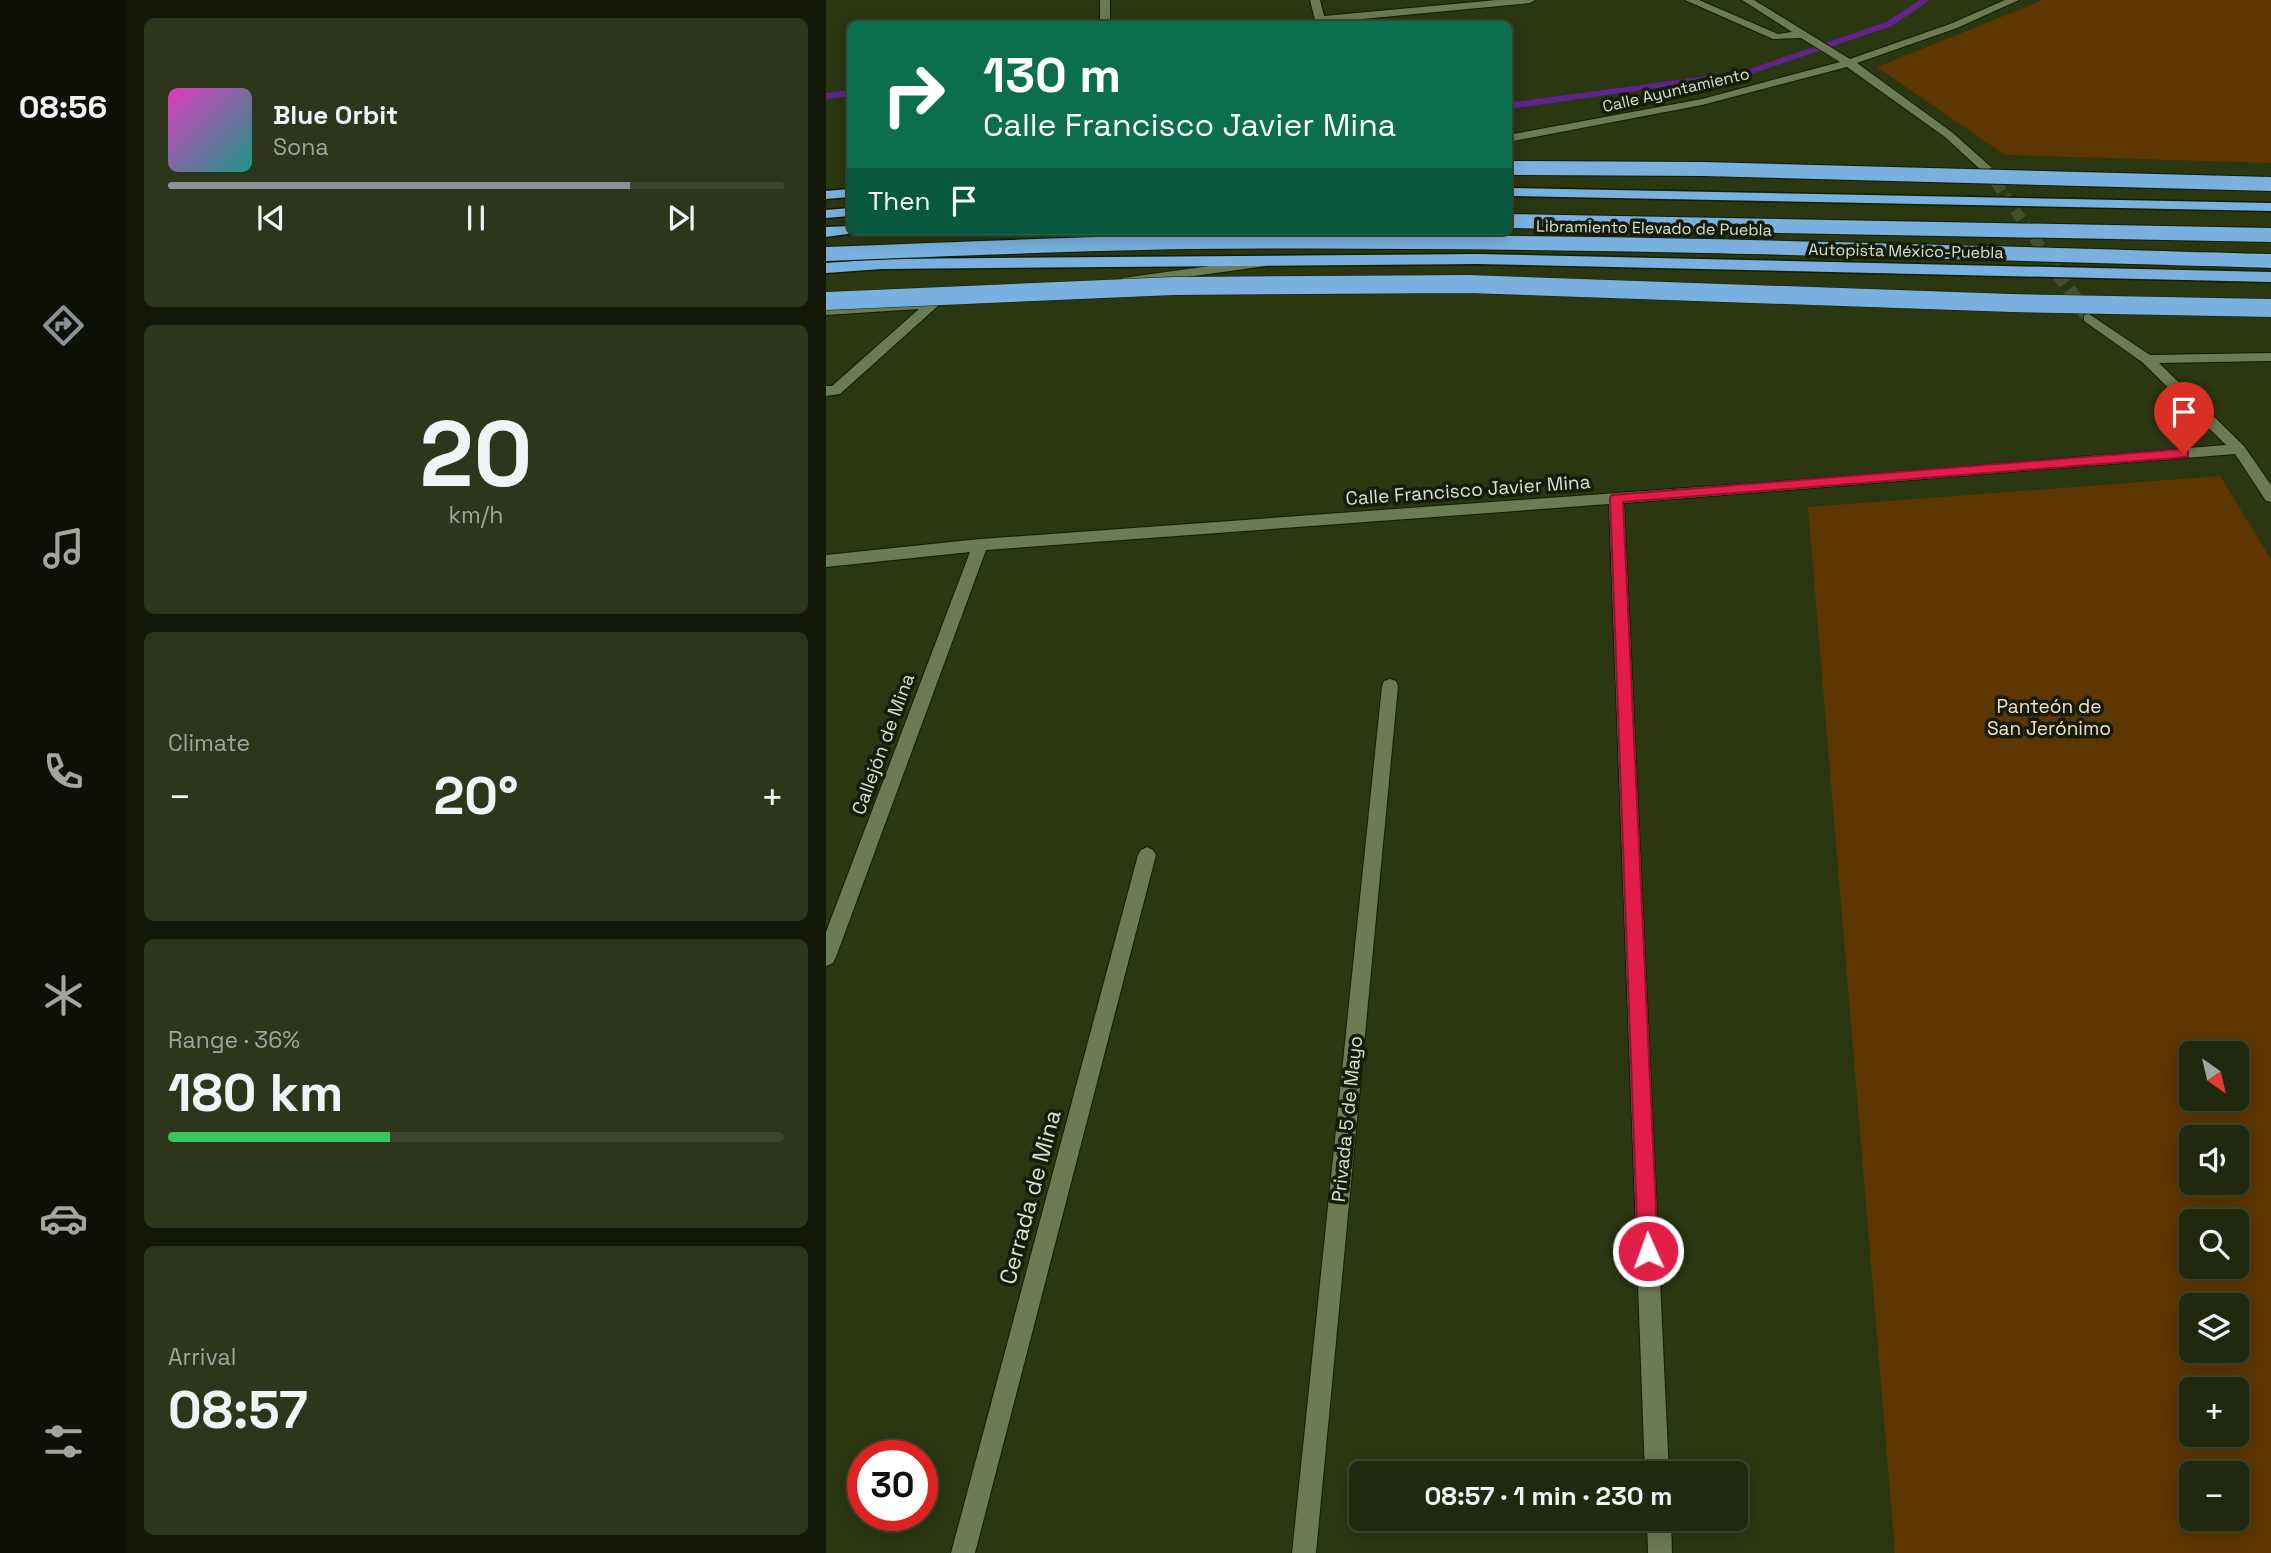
<!DOCTYPE html>
<html lang="en">
<head>
<meta charset="utf-8">
<style>
  :root { --surface:#20290d; --page:#2d351b; --text:#f1f3f6; --muted:#a2a69d; --line:#3d452e; --accent:#8c9099 }
  body { margin:0; font-family:"Space Grotesk",sans-serif; background:var(--page); color:var(--text); height:100vh; display:flex; flex-direction:column; font-size:26px; white-space:nowrap }
  * { box-sizing:border-box; margin:0 }
  p { font-size:23px; color:var(--muted) }
  .icon { flex:none; width:38px; height:38px; fill:none; stroke:currentColor; stroke-width:2; stroke-linecap:round; stroke-linejoin:round }
  .map { position:relative; flex:1; overflow:hidden }
  .panel { display:flex; flex-direction:column; gap:18px; padding:18px; background:#121707; width:700px }
  .panel>* { flex:none }
  .banner { position:absolute; left:21px; top:21px; width:665px; height:214px; border-radius:10px; box-shadow:0 4px 18px #0003,0 0 0 2px var(--line); background:#0b6e4f; color:#fff; overflow:hidden }
  .needle { width:46px; rotate:146deg }
  .tools { position:absolute; left:1353px; top:1041px; display:grid; gap:14px }
  .tools a { display:grid; place-items:center; width:70px; height:70px; border-radius:10px; background:var(--surface); box-shadow:0 4px 18px #0003,0 0 0 2px var(--line); font-size:35px }
  .speed { position:absolute; left:21px; top:1440px; display:flex; gap:14px; font-size:35px; font-weight:700; text-align:center }
  .speed>* { display:grid; place-content:center; width:91px; height:91px; border-radius:50%; background:var(--surface); box-shadow:0 4px 18px #0003,0 0 0 2px var(--line); line-height:1 }
  .speed .limit { border:10px solid #d22; background:#fff; color:#111 }
  .pin { position:absolute; display:grid; place-items:center; width:60px; height:60px; color:#fff; margin:-72px -30px; border-radius:50% 50% 50% 0; rotate:-45deg; box-shadow:0 0 7px #0007 }
  .pin .icon { rotate:45deg }
  .me { position:absolute; width:77px; margin:-38px; rotate:358deg; stroke-linejoin:round; filter:drop-shadow(0 0 5px #0008) }
  .turn { display:flex; align-items:center; gap:24px; height:147px; padding:0 21px; font-size:32px }
  .turn .icon { width:91px; height:91px; stroke-width:2.5 }
  .turn b { display:block; font-size:49px; line-height:60px }
  .then { display:flex; align-items:center; height:66px; padding:0 21px; background:#0003; gap:14px; font-size:26px }
  .big { font-size:52px; font-weight:800; line-height:1.1 }
  .panel .card { flex:1; display:flex; flex-direction:column; justify-content:center; gap:10px; min-width:0; padding:0 24px; border-radius:10px; background:var(--page) }
  .panel .dial { align-items:center; gap:0 }
  .dial b { font-size:91px; line-height:1 }
  .song { display:flex; align-items:center; gap:21px }
  .cover { width:84px; height:84px; border-radius:10px; background:linear-gradient(135deg,hsl(310 70% 55%),hsl(170 70% 35%)) }
  .played { height:7px; border-radius:4px; background:linear-gradient(90deg,var(--accent) 75%,var(--line) 75%) }
  .keys { display:flex; justify-content:space-around; direction:ltr }
  .heat { display:flex; justify-content:space-between; align-items:center; font-size:38px; direction:ltr }
  .charge { height:10px; border-radius:5px; background:linear-gradient(90deg,#34c759 36%,var(--line) 0) }
  .trip { position:absolute; left:523px; top:1461px; width:399px; height:70px; border-radius:10px; background:var(--surface); box-shadow:0 4px 18px #0003,0 0 0 2px var(--line); font-weight:800; line-height:70px; text-align:center }
  main { display:flex; flex:1; min-height:0 }
  .tab-bar { display:flex; flex-direction:column; width:126px; justify-content:space-around; align-items:center; background:#0d1005; color:var(--muted) }
  .tab-bar .icon { width:49px; height:49px }
  .tab-bar .current { color:var(--accent) }
  .tab-bar b { font-size:32px; color:var(--text) }
  .map>svg:first-child { display:block }
  .green { fill:#5d3601; fill-rule:evenodd }
  .lines { fill:none; stroke-linecap:round; stroke-linejoin:round }
  .stream { fill:#60238f; fill-rule:evenodd }
  .street-tunnel-far1 { stroke:#44502d; stroke-width:11; stroke-dasharray:11 6; stroke-linecap:butt }
  .street-tunnel { stroke:#44502d; stroke-width:14; stroke-dasharray:14 7; stroke-linecap:butt }
  .lane-casing { stroke:#121e00; stroke-width:2 }
  .street-casing { stroke:#121e00; stroke-width:2 }
  .highway-casing { stroke:#121e00; stroke-width:3 }
  .lane { fill:#6b7b53; fill-rule:evenodd }
  .street { fill:#6b7b53; fill-rule:evenodd }
  .highway { fill:#79b0e0; fill-rule:evenodd }
  .highway-bridge-far1-casing { stroke:#121e00; stroke-width:16; stroke-linecap:butt }
  .highway-bridge-casing { stroke:#121e00; stroke-width:19; stroke-linecap:butt }
  .highway-bridge-far1 { stroke:#79b0e0; stroke-width:14 }
  .highway-bridge { stroke:#79b0e0; stroke-width:18 }
  .route { fill:#e11d48; stroke:#92132f; stroke-width:2 }
  .labels { text-anchor:middle; dominant-baseline:central; stroke-width:7; stroke-linejoin:round; paint-order:stroke }
  .far-street-label { font-size:16px; fill:#d8e1cb; stroke:#161c0c }
  .street-label { font-size:19px; fill:#d8e1cb; stroke:#161c0c }
  .park-label { font-size:19px; fill:#f5ddc7; stroke:#161c0c }
  .near-street-label { font-size:23px; fill:#d8e1cb; stroke:#161c0c }
</style>
</head>
<body>
<main>
<nav class="tab-bar">
<b>08:56</b>
<svg class="icon current" aria-label="directions" viewBox="0 0 24 24"><path d="M12 3l9 9-9 9-9-9zM9 14v-3h6M13 9l2 2-2 2"/></svg>
<svg class="icon" aria-label="music" viewBox="0 0 24 24"><path d="M9 18V5l10-2v13"/><circle cx="6" cy="18" r="3"/><circle cx="16" cy="16" r="3"/></svg>
<svg class="icon" aria-label="phone" viewBox="0 0 24 24"><path d="M5 4h4l2 5-3 2q2 4 5 5l2-3 5 2v4C11 20 4 13 5 4z"/></svg>
<svg class="icon" aria-label="climate" viewBox="0 0 24 24"><path d="M12 3v18M4 7l16 10M4 17L20 7"/></svg>
<svg class="icon" aria-label="car" viewBox="0 0 24 24"><path d="M5 17H2v-5l4-1 3-4h7l3 4 3 1v5h-3M9 17h6M6 11h13"/><circle cx="7" cy="17" r="2"/><circle cx="17" cy="17" r="2"/></svg>
<svg class="icon" aria-label="filters" viewBox="0 0 24 24"><path d="M4 7h16M4 17h16"/><circle cx="9" cy="7" r="2"/><circle cx="15" cy="17" r="2"/></svg>
</nav>
<section class="panel">
<div class="card">
<div class="song"><i class="cover"></i><div><b>Blue Orbit</b><p>Sona</p></div></div>
<div class="played"></div>
<div class="keys"><svg class="icon" aria-label="previous" viewBox="0 0 24 24"><path d="M18 5L8 12l10 7zM5 5v14"/></svg><svg class="icon" aria-label="pause" viewBox="0 0 24 24"><path d="M8 5v14M16 5v14"/></svg><svg class="icon" aria-label="next" viewBox="0 0 24 24"><path d="M6 5l10 7-10 7zM19 5v14"/></svg></div>
</div>
<div class="card dial"><b>20</b><p>km/h</p></div>
<div class="card"><p>Climate</p>
<div class="heat"><a>−</a><b class="big">20°</b><a>+</a></div>
</div>
<div class="card"><p>Range · 36%</p><b class="big">180 km</b><div class="charge"></div></div>
<div class="card"><p>Arrival</p><b class="big">08:57</b></div>
</section>
<div class="map">
<svg width="1445" height="1553" viewBox="0 0 1445 1553">
  <rect width="100%" height="100%" fill="#2a3711"/>
  <g class="green">
    <polygon points="1217,0 1445,0 1445,163 1179,155 1051,67"/>
    <path d="M1394,476L1445,559V1553H1069L982,507ZM1365,1054H1410V1099H1365ZM1365,1138H1410V1183H1365ZM1365,1222H1410V1267H1365ZM1365,1306H1410V1351H1365ZM1365,1390H1410V1435H1365ZM1365,1474H1410V1519H1365Z"/>
  </g>
  <g class="lines">
    <g class="stream">
      <polygon points="1094,0 1104,0 1066,26 922,75 682,109 682,103 918,71 1060,22"/>
      <polygon points="24,90 24,96 0,99 0,93"/>
    </g>
    <polyline class="street-tunnel-far1" points="1160,168 1233,274"/>
    <polyline class="street-tunnel" points="1231,272 1261,315"/>
    <defs>
      <g id="lane">
        <polygon points="435,259 440,260 440,266 296,286 290,282 296,278"/>
        <polygon points="94,301 100,304 106,301 113,305 14,394 0,396 0,386 6,386 93,309 0,315 0,307"/>
      </g>
      <g id="street">
        <rect x="274" y="0" width="10" height="24"/>
        <polygon points="484,0 494,0 498,16 671,0 709,0 704,3 494,23 489,20"/>
        <polygon points="859,0 873,0 952,34 966,32 916,0 928,0 1024,59 1124,24 1179,0 1193,0 1131,28 1031,63 1127,133 1166,168 1156,171 1119,137 1021,67 876,105 682,142 682,135 876,99 1014,62 975,38 947,39"/>
        <polygon points="1263,314 1324,355 1445,353 1445,361 1333,363 1418,446 1445,485 1445,502 1440,501 1409,454 798,503 843,1474 819,1474 783,504 160,550 10,957 7,963 0,966 0,932 144,552 0,567 0,555 154,539 971,480 1400,445 1316,362 1258,321 1258,315"/>
        <polygon points="564,679 570,681 572,686 490,1553 466,1553 556,686 558,681"/>
        <polygon points="321,847 327,850 330,855 149,1553 125,1553 312,855 315,850"/>
        <polygon points="821,1519 845,1519 846,1553 822,1553"/>
      </g>
      <g id="highway">
        <polygon points="682,188 1445,203 1445,211 682,196"/>
        <polygon points="24,189 24,197 0,199 0,191"/>
        <polygon points="24,208 24,216 0,218 0,210"/>
        <polygon points="24,226 24,231 31,231 29,233 0,237 0,227"/>
        <polygon points="651,254 1445,272 1445,282 651,264 56,269 0,273 0,263 56,259"/>
      </g>
    </defs>
    <use href="#lane" class="lane-casing"/>
    <use href="#street" class="street-casing"/>
    <use href="#highway" class="highway-casing"/>
    <use href="#lane" class="lane"/>
    <use href="#street" class="street"/>
    <use href="#highway" class="highway"/>
    <defs>
      <g id="highway-bridge-far1">
        <polyline points="682,168 877,169 1445,184"/>
        <polyline points="682,221 1445,235"/>
        <path d="M0,254C121,249 242,244 363,242C724,239 1084,251 1445,261"/>
      </g>
      <polyline id="highway-bridge" points="0,301 348,286 642,284 1185,303 1445,308"/>
    </defs>
    <use href="#highway-bridge-far1" class="highway-bridge-far1-casing"/>
    <use href="#highway-bridge" class="highway-bridge-casing"/>
    <use href="#highway-bridge-far1" class="highway-bridge-far1"/>
    <use href="#highway-bridge" class="highway-bridge"/>
  </g>
  <polygon class="route" points="1358,449 1362,450 1362,457 797,502 832,1251 829,1258 822,1260 815,1258 812,1251 784,498 786,495"/>
  <g class="labels">
    <g class="far-street-label">
      <text transform="translate(850 90) rotate(-13)">Calle Ayuntamiento</text>
      <text transform="translate(828 228) rotate(1)">Libramiento Elevado de Puebla</text>
      <text transform="translate(1080 251) rotate(1)">Autopista México-Puebla</text>
    </g>
    <g class="street-label">
      <text transform="translate(642 490) rotate(-4)">Calle Francisco Javier Mina</text>
      <text transform="translate(57 744) rotate(-70)">Callejón de Mina</text>
      <text transform="translate(521 1119) rotate(-84)">Privada 5 de Mayo</text>
    </g>
    <g class="park-label">
      <text x="1223" y="706">Panteón de<tspan x="1223" dy="22">San Jerónimo</tspan></text>
    </g>
    <g class="near-street-label">
      <text transform="translate(204 1197) rotate(-75)">Cerrada de Mina</text>
    </g>
  </g>
</svg>
<div class="tools">
<a><svg class="needle" viewBox="-14 -14 28 28"><path d="M0-13l5 13h-10z" fill="#e53935"/><path d="M0 13l5-13h-10z" fill="#a2a69d"/></svg></a>
<a><svg class="icon" aria-label="sound" viewBox="0 0 24 24"><path d="M4 9h4l5-4v14l-5-4H4zM17 9q2 3 0 6"/></svg></a>
<a><svg class="icon" aria-label="search" viewBox="0 0 24 24"><circle cx="10" cy="10" r="6"/><path d="M15 15l6 6"/></svg></a>
<a><svg class="icon" aria-label="layers" viewBox="0 0 24 24"><path d="M12 4l9 5-9 5-9-5zM3 14l9 5 9-5"/></svg></a>
<a>+</a>
<a>−</a>
</div>
<div class="speed"><div class="limit">30</div></div>
<div class="pin" style="left:1358px;top:454px;background:#d93025"><svg class="icon" aria-label="arrive" viewBox="0 0 24 24"><path d="M6 21V4h12l-3 4 3 4H6"/></svg></div>
<svg class="me" style="left:822px;top:1251px" viewBox="-20 -20 40 40"><circle r="17" fill="#e11d48" stroke="#fff" stroke-width="3"/><path d="M0-11L8 9 0 5-8 9z" fill="#fff"/></svg>
<div class="trip">08:57 · 1 min · 230 m</div>
<div class="banner">
<div class="turn"><svg class="icon" aria-label="right" viewBox="0 0 24 24"><path d="M7 20v-9h11M14 6l5 5-5 5"/></svg><div><b>130 m</b>Calle Francisco Javier Mina</div></div>
<div class="then">Then<svg class="icon" aria-label="arrive" viewBox="0 0 24 24"><path d="M6 21V4h12l-3 4 3 4H6"/></svg></div>
</div>
</div>
</main>
</body>
</html>
